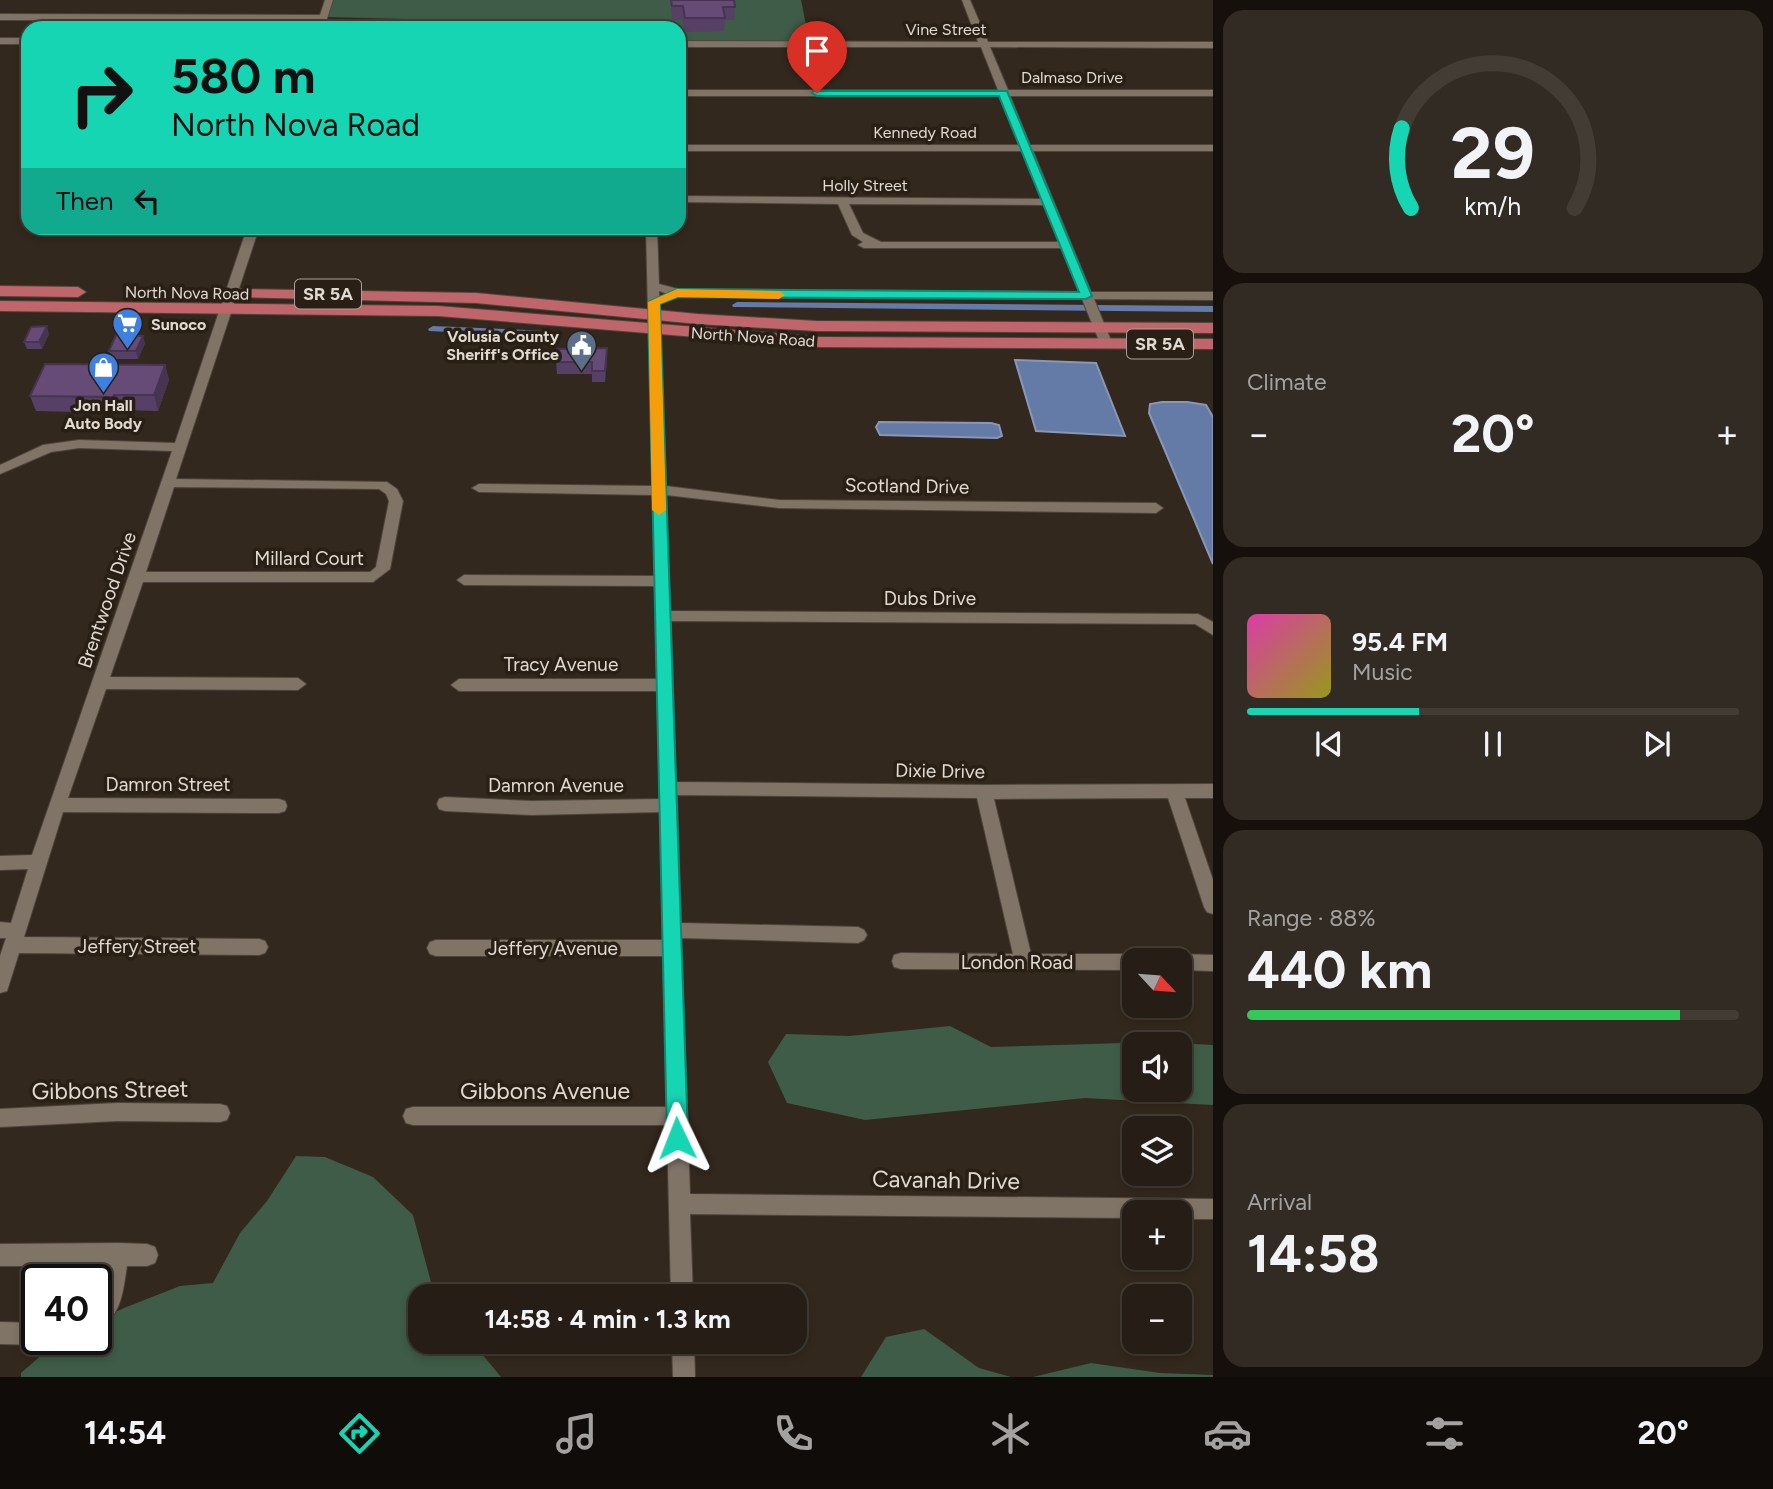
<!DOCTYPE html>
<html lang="en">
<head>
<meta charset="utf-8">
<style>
  :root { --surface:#261e16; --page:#322b23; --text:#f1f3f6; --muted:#a4a2a1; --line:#423c35; --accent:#16d5b3 }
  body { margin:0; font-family:Figtree,sans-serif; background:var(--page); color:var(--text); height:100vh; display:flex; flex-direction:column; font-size:26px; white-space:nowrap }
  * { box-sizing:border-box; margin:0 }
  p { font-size:23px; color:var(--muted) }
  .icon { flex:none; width:38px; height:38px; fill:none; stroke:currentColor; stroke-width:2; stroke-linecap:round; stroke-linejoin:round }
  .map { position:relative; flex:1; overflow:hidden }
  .panel { display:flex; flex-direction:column; gap:10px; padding:10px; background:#15100c; width:560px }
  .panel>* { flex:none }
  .banner { position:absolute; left:21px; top:21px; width:665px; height:214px; border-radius:21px; box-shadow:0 4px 10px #0003,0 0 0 2px var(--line); background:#16d5b3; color:#111; overflow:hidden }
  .needle { width:46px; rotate:116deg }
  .fabs { position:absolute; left:1122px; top:948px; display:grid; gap:14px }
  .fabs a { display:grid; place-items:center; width:70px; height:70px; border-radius:14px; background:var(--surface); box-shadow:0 4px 10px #0003,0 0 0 2px var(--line); font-size:35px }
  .speed { position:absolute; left:21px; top:1264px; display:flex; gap:14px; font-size:35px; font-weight:700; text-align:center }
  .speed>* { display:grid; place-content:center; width:91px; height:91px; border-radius:50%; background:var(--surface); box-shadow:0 4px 10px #0003,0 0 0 2px var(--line); line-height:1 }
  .speed .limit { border:4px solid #111; border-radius:10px; background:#fff; color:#111 }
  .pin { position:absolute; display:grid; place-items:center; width:60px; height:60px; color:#fff; margin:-72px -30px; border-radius:50% 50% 50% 0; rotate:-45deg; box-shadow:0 0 7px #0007 }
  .pin .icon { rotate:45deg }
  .me { position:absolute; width:77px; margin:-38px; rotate:358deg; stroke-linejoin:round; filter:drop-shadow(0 0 5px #0008) }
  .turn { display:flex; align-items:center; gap:24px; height:147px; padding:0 35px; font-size:32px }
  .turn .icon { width:91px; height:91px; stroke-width:2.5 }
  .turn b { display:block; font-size:49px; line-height:60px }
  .then { display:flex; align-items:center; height:66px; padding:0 35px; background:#0003; gap:14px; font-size:26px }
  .big { font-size:52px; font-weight:700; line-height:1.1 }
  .panel .tile { flex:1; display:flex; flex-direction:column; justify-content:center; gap:10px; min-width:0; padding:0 24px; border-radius:21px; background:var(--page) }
  .panel .dial { align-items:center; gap:0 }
  .dial svg { height:182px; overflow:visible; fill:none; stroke:var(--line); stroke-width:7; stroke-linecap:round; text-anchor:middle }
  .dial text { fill:var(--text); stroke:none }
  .song { display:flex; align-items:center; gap:21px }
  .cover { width:84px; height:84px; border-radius:10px; background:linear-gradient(135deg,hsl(320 70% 55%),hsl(60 70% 35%)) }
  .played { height:7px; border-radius:4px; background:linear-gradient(90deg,var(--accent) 35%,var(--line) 35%) }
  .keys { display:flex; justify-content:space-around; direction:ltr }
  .heat { display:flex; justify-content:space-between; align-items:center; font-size:38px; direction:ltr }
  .charge { height:10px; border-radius:5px; background:linear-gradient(90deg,#34c759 88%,var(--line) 0) }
  .trip { position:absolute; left:408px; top:1284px; width:399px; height:70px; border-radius:21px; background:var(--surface); box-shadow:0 4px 10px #0003,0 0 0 2px var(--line); font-weight:700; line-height:70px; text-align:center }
  .dock { display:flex; height:112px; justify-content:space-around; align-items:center; background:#0f0c09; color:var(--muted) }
  .dock .icon { width:49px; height:49px }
  .dock .on { color:var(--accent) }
  .dock b { font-size:32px; color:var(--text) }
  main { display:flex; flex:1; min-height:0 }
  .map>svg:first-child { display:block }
  .green { fill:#3e5c47; fill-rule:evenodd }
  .water { fill:#647aa7; stroke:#8a97b4; stroke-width:2 }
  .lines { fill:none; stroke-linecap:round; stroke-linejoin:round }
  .canal { fill:#647aa7; fill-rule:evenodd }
  .minor-casing { stroke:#4e453c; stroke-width:2 }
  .major-casing { stroke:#4e453c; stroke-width:2 }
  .minor { fill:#807467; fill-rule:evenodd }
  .major { fill:#c06569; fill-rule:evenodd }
  .wall { fill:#574065 }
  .shaded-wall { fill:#473452 }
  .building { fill:#654b75; stroke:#473452; stroke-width:2 }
  .route { fill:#16d5b3; stroke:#0e8a74; stroke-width:2 }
  .slow { fill:#f59e0b }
  .labels { text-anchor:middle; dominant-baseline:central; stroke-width:7; stroke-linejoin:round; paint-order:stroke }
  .far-street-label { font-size:16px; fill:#e1dad3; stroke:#291f14 }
  .far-poi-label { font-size:16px; font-weight:bold; fill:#e1dad3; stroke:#291f14; text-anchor:start }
  .shield { fill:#291f14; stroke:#aaa29a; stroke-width:2 }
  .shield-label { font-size:18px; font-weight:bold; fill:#e1dad3 }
  .street-label { font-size:19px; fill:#e1dad3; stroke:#291f14 }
  .near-street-label { font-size:23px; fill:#e1dad3; stroke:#291f14 }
</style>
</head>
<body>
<main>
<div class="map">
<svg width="1213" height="1377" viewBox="0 0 1213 1377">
  <rect width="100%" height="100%" fill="#33281d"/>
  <g class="green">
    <polygon points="329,0 801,0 810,45 679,44 679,28 484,28 486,21 324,17 320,28"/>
    <polygon points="328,19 482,22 480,28 325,28"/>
    <path d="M950,1026L991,1047L1157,1042L1213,1045V1105L1085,1098L865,1120L787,1103L768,1062L786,1034L849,1036ZM1134,1045H1180V1090H1134Z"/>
    <polygon points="296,1156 325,1157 373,1177 413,1215 435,1297 420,1297 420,1342 472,1342 501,1377 21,1377 21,1373 53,1345 80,1346 96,1339 96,1334 113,1313 124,1308 180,1286 213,1283 240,1233 267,1201"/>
    <polygon points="924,1329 979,1368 1011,1377 861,1377 886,1337"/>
    <polygon points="1091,1363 1160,1373 1213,1375 1213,1377 1033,1377"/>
  </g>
  <g class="water">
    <polygon points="1015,360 1096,363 1125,436 1036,431"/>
    <polygon points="1162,402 1187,402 1206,405 1213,417 1213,564 1149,413 1150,404"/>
    <polygon points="879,422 991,423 999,425 1002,436 997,438 880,435 876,427"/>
  </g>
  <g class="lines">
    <g class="canal">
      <polygon points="737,302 1213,306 1213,312 733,307 732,305"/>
      <polygon points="433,326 550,331 555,334 550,337 429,331 428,329"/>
    </g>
    <defs>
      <g id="minor">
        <polygon points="325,0 333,0 324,28 318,28 318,21 0,20 0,14 320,15"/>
        <path d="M962,0H970L988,42H1213V48L990,47L1008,90H1213V96H1010L1030,145H1213V151H1033L1091,292H1213V300L1094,299L1112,343L1106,347L1100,343L1082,299L677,297L659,291L666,486L779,500L1156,503L1163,508L1156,513L779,508L666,495L670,611L1198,614L1213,622V635L1195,624L671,621L676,782L984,785L1213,784V798H1185L1213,880V914L1207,912L1204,907L1168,798L994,799L1031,954H1134L1141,956L1143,961H1134V970L901,969L894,967L892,961L894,955L901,953L1013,954L977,798L677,795L681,923L858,927L864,930L867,935L864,940L858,943L681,938L690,1194L1213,1199V1219H1180V1213H1134V1218L690,1214L693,1297H671L667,1125H413L406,1123L403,1116L406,1109L413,1107H667L663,956H436L430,954L427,948L430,942L436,940H663L660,812L532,815L445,811L439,809L437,804L439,799L445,797L532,801L660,799L657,691H459L451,685L459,679H657L655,586L464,585L457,580L464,575L655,576L653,495L479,492L472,488L479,484L652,486L646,228H657L659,284L678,289L1079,292L1062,248H864L858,245L863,242L852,235L838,204L679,202V196L1042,199L1023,151H679V145H1020L1000,96H679V90H998L981,47H679V41L978,42ZM849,204L1044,205L1059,242H881L863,233Z"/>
        <rect x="0" y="38" width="28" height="6"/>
        <path d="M247,228H259L176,479L387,482L397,489L403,501L390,569L373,582H143L110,677L298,678L306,684L298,690L106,689L68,798L279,799L285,801L287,806L285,811L279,813L63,812L24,937L259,939L265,941L268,947L265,953L259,955L19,953L7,991L0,993V956L6,938H0V922L11,923L28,869L0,870V856L32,855L172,451L79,448L51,452L0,474V465L43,445L79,440L175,443ZM174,487L379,489L386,494L389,501L376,567L370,572H146Z"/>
        <polygon points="1180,954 1213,955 1213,971 1180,970 1180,961 1171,961 1173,956"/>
        <polygon points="117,1103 220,1104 227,1106 230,1113 227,1120 220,1122 117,1121 0,1127 0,1109"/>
        <path d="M118,1243L147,1244L155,1247L158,1255L155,1263L147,1266H127C123,1290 122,1318 96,1329V1301L101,1295L105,1266H0V1244Z"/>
        <polygon points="0,1322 37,1323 37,1339 46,1339 37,1345 0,1344"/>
        <polygon points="672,1342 694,1342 695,1377 673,1377"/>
      </g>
      <g id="major">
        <polygon points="0,286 78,287 86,292 78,297 0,296"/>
        <polygon points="240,289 476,293 698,314 816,321 1213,323 1213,333 816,331 698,324 476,303 234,297 232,294"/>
        <polygon points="0,301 438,306 820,337 1213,339 1213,349 820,347 438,316 0,311"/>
      </g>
    </defs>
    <use href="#minor" class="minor-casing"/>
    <use href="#major" class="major-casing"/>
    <use href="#minor" class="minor"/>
    <use href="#major" class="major"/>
  </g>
  <g class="wall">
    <polygon points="670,0 734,0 735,7 734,20 725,20 724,31 684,32 683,20 672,20"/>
    <polygon points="49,334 42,349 27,349 24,342"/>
    <polygon points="145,343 138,359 111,359 109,351"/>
    <polygon points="607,360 605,382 592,382 592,374 557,374 556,362"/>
    <polygon points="165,365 169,380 158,411 119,410 118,413 36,411 30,396"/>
  </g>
  <g class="shaded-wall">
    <polygon points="47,326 49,334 42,349 39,342"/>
    <polygon points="143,336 145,343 138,359 136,351"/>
    <polygon points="607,348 607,360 605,382 605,371"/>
    <polygon points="165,365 169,380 158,411 154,395"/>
    <polygon points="114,395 119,410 118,413 113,397"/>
  </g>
  <g class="building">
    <polygon points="671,0 734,0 735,7 723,7 725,18 685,18 683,6 672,6"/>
    <polygon points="47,326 39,342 24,342 31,327"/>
    <polygon points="116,335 143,336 136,351 109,351"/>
    <polygon points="607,348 605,371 592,371 592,362 556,362 557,349"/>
    <polygon points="45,364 165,365 154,395 114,395 113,397 30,396"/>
  </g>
  <polygon class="route" points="813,91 1007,91 1092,296 1086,299 678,297 660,304 688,1138 684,1145 677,1147 670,1145 667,1138 648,302 677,289 1079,292 999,96 817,96 812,93"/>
  <polygon class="slow" points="677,289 779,291 785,295 779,299 678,297 660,304 666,510 659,515 652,510 648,302"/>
  <defs>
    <symbol id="supermarket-pin" viewBox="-11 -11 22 30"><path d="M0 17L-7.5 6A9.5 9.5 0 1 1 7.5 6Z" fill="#3f7fe0" stroke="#291f14"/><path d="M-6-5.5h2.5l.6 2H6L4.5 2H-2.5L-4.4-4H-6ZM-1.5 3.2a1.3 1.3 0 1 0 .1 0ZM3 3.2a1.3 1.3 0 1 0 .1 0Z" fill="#fff"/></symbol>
    <symbol id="civic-pin" viewBox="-11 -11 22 30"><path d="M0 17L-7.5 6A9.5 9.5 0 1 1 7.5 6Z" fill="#5c6f8a" stroke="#291f14"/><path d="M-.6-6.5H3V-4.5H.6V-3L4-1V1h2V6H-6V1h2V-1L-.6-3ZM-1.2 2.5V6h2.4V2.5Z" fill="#fff"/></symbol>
    <symbol id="shop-pin" viewBox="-11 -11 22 30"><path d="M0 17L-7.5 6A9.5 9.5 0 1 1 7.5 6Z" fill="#3f7fe0" stroke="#291f14"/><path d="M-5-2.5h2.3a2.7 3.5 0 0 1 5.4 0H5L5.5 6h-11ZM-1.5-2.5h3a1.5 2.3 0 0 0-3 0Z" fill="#fff"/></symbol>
  </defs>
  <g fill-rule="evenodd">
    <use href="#supermarket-pin" x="110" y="306" width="35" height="47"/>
    <use href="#civic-pin" x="564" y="328" width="35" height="47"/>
    <use href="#shop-pin" x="86" y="350" width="35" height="47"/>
  </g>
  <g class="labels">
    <g class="far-street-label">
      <text x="946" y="29">Vine Street</text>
      <text x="1072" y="77">Dalmaso Drive</text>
      <text x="925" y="132">Kennedy Road</text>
      <text x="865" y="185">Holly Street</text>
      <text transform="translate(187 293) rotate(1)">North Nova Road</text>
      <text transform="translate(753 337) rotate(4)">North Nova Road</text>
    </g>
    <g class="far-poi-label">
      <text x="151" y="324">Sunoco</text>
      <text x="559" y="336" text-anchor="end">Volusia County<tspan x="559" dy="18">Sheriff's Office</tspan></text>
      <text x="103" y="405" text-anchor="middle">Jon Hall<tspan x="103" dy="18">Auto Body</tspan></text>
    </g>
    <g class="shield">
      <rect x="295" y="279.5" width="66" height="29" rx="5"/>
      <rect x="1127" y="329.5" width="66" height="29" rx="5"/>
    </g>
    <g class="shield-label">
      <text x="328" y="294">SR 5A</text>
      <text x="1160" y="344">SR 5A</text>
    </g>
    <g class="street-label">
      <text transform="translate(907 486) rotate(1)">Scotland Drive</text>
      <text x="309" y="558">Millard Court</text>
      <text x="930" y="598">Dubs Drive</text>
      <text transform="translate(107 600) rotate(-71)">Brentwood Drive</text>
      <text x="561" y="664">Tracy Avenue</text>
      <text transform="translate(940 771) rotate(1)">Dixie Drive</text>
      <text x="168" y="784">Damron Street</text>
      <text x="556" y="785">Damron Avenue</text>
      <text x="137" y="946">Jeffery Street</text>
      <text x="553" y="948">Jeffery Avenue</text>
      <text x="1017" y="962">London Road</text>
    </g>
    <g class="near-street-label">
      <text transform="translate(110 1090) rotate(-1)">Gibbons Street</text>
      <text x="545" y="1091">Gibbons Avenue</text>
      <text transform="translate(946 1180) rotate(1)">Cavanah Drive</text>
    </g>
  </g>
</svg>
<div class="fabs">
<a><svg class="needle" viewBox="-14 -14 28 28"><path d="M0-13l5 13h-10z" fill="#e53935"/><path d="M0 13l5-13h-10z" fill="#a4a2a1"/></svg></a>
<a><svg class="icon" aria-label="sound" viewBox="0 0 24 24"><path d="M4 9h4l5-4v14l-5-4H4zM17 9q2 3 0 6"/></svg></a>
<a><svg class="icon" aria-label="layers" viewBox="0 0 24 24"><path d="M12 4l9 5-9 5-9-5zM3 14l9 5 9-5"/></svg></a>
<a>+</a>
<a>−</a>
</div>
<div class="speed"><div class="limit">40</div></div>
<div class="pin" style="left:817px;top:93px;background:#d93025"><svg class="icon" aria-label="arrive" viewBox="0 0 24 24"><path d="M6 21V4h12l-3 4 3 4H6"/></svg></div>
<svg class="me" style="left:677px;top:1138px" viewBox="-20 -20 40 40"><path d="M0-17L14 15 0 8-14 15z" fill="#16d5b3" stroke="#fff" stroke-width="4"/></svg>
<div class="trip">14:58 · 4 min · 1.3 km</div>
<div class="banner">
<div class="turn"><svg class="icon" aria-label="right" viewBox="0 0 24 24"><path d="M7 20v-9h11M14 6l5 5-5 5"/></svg><div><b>580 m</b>North Nova Road</div></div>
<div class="then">Then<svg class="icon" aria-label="left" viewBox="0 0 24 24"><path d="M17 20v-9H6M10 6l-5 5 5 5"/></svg></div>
</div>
</div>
<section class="panel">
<div class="tile dial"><svg viewBox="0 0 100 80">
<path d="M14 69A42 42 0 1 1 86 69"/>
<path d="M14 69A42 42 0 0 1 10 34" stroke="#16d5b3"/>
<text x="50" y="56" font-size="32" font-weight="700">29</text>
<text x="50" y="72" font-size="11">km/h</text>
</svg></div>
<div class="tile"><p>Climate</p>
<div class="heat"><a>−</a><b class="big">20°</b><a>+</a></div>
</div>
<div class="tile">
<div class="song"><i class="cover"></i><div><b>95.4 FM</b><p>Music</p></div></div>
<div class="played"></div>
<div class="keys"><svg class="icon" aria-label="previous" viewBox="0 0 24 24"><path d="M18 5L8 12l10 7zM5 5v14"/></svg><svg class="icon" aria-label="pause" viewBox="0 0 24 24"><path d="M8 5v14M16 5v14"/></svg><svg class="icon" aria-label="next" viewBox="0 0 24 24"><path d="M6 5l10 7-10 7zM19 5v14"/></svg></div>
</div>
<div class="tile"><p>Range · 88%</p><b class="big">440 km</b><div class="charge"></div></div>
<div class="tile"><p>Arrival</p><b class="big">14:58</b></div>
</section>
</main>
<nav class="dock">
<b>14:54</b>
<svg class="icon on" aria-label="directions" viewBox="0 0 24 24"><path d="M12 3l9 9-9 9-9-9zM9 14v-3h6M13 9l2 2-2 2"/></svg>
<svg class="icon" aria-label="music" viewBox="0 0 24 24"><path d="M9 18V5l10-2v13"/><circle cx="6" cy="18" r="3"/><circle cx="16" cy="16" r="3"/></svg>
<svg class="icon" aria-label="phone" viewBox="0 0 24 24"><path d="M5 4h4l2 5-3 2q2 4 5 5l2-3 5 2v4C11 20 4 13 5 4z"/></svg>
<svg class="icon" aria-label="climate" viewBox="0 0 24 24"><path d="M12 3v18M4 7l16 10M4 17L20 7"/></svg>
<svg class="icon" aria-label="car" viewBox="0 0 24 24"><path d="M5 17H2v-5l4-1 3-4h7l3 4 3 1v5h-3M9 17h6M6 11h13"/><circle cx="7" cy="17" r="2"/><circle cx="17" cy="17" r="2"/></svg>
<svg class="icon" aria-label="filters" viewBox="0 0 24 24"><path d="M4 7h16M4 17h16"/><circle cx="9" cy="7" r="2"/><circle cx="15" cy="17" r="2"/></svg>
<b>20°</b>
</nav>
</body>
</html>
